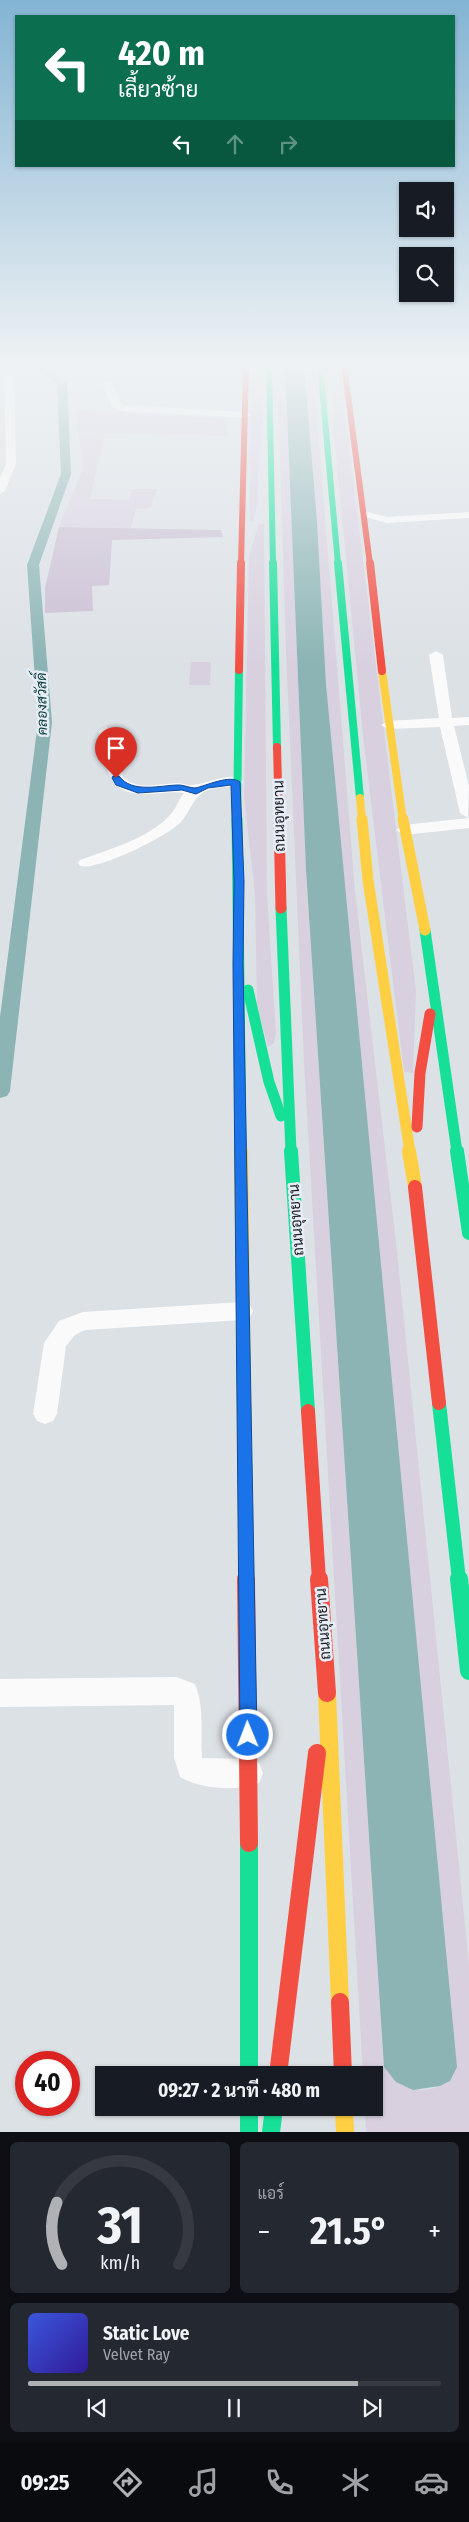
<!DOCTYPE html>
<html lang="th">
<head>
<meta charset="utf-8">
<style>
  :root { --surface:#171b24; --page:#242831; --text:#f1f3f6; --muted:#9ea1a6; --line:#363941; --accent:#afb1b5 }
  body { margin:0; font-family:"Fira Sans Condensed",Sarabun,sans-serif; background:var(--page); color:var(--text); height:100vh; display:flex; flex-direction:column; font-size:19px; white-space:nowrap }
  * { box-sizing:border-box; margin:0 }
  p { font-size:16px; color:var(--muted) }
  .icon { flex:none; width:28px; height:28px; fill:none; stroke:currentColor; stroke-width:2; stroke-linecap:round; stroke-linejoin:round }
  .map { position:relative; height:2132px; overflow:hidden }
  .panel { display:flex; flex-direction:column; gap:10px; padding:10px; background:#0d0f14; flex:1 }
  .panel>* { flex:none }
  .guide { position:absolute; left:15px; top:15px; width:440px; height:152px; border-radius:0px; box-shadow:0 1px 4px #0004; background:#0b6e4f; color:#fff; overflow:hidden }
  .tools { position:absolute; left:399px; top:182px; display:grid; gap:10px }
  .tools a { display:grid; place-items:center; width:55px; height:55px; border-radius:0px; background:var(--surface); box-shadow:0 1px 4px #0004; font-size:25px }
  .speed { position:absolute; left:15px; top:2051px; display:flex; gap:10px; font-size:25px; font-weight:700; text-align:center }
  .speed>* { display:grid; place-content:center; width:65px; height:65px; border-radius:50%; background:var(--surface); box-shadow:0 1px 4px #0004; line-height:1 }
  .speed .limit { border:8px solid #d22; background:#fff; color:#111 }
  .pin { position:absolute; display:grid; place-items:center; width:42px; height:42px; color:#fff; margin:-51px -21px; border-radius:50% 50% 50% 0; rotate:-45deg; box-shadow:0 0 5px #0007 }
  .pin .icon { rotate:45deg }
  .me { position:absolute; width:55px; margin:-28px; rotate:359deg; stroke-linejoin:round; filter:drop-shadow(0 0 4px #0008) }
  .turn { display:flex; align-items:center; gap:18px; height:105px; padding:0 20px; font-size:22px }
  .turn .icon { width:65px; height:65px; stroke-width:2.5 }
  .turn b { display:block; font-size:35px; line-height:42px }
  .lanes { display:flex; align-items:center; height:48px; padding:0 20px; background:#0003; justify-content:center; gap:25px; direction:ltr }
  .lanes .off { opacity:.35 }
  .big { font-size:38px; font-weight:700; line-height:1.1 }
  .panel .card { flex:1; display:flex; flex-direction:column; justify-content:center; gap:8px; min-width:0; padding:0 18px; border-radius:8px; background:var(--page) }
  .panel .dial { align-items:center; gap:0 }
  .dial svg { height:130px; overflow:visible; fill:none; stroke:var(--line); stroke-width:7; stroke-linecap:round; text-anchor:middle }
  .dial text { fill:var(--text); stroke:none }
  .song { display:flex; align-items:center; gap:15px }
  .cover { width:60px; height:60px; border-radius:8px; background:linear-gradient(135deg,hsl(230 70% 55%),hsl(250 70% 35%)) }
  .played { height:5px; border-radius:2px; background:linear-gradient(90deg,var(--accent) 80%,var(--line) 80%) }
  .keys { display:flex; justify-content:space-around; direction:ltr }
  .heat { display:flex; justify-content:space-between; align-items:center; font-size:28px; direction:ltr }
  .panel .tiles { flex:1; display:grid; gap:10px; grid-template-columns:1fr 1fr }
  .card:last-child { grid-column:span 2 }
  .trip { position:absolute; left:95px; top:2066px; width:288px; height:50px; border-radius:0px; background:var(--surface); box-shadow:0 1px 4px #0004; font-weight:700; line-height:50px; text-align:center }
  .tab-bar { display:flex; height:80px; justify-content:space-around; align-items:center; background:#090b0e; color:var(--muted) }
  .tab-bar .icon { width:35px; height:35px }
  .tab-bar .current { color:var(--accent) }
  .tab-bar b { font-size:22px; color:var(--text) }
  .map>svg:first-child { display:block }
  .green { fill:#d8d0df }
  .forest { fill:#cabed3 }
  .water { fill:#8cb4b4 }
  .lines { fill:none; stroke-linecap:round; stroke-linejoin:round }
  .canal { fill:#8cb4b4; fill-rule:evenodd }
  .street { fill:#fafafb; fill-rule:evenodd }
  .fast-far4 { stroke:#16e098; stroke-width:6 }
  .fast-far3 { stroke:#16e098; stroke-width:8 }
  .fast-far2 { stroke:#16e098; stroke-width:11 }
  .fast-far1 { stroke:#16e098; stroke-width:14 }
  .fast { stroke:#16e098; stroke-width:18 }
  .slow-far3 { stroke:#ffcf43; stroke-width:8 }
  .slow-far2 { stroke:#ffcf43; stroke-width:11 }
  .slow-far1 { stroke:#ffcf43; stroke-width:14 }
  .slow { stroke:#ffcf43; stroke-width:18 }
  .jam-far4 { stroke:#f24e42; stroke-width:6 }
  .jam-far3 { stroke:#f24e42; stroke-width:8 }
  .jam-far2 { stroke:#f24e42; stroke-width:11 }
  .jam-far1 { stroke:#f24e42; stroke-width:14 }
  .jam { stroke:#f24e42; stroke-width:18 }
  .route { fill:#1a73e8; stroke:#114b97 }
  .labels { text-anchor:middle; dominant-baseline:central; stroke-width:5; stroke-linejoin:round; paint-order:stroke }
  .far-water-label { font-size:14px; font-style:italic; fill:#0c403f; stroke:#e6edf6 }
  .street-label { font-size:15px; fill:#1a1c1f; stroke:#e6edf6 }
</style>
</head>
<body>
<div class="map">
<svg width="469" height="2132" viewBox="0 0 469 2132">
  <rect width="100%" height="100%" fill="#dce1e6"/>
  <g class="green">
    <polygon points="251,365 263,365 263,425 258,465 258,501 253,522 250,522"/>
    <path d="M277,365H285L306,870L384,2067C403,2091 422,2097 450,2081L326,684L317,521L304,365L313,366L355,891L397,1251L469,1965V2132H366L365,2108H374V2075H363L304,1062L286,651Z"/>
    <polygon points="331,365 339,365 416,991 413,1073 404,1072 363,736 333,422 334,396"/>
    <polygon points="75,410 228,419 227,436 105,433 90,499 129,500 132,489 157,489 151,508 136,509 131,528 59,527 83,469"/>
    <polygon points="259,523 264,524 267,894 276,1033 274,1043 268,1047 257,1006 255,894 244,797 249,556"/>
    <polygon points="191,662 211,662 210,685 189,685"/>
  </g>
  <polygon class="forest" points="59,527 221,530 223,537 112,540 109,585 92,586 93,611 45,613 45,588"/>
  <polygon class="water" points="285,365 304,365 317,521 326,684 457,2067 450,2081 440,2086 413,2090 396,2082 384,2067 306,870"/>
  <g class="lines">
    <polygon class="canal" points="30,365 40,365 67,383 71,474 39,565 52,722 10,1091 7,1096 0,1098 0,1017 38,722 27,565 61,474 57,384"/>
    <g class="street">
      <polygon points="4,365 14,365 16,464 5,491 0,494 0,478 6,464"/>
      <polygon points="105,382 111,382 122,405 246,412 251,415 246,418 120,411 111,406 103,384"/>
      <polygon points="365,511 387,517 469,512 469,518 387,523 361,516 359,514"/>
      <polygon points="436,651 443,655 452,718 469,717 469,725 454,726 469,786 468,818 460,813 440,727 388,729 381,725 388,721 439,718 429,655"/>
      <path d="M106,727L113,731L123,777C137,791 158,784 176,783C181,783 186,785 191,785C203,786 234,769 243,782L241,785C229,788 215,786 204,792C192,799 190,812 181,822C168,836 98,871 80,866L78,863L80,860C110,849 147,839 169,816C176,810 178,800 184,793C172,791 161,794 149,794C104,796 106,765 99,731Z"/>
      <polygon points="469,818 469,828 404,835 396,830 404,825"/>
      <polygon points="242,1302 250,1305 253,1311 250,1317 242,1320 85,1330 75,1335 66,1346 57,1414 53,1421 45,1424 37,1421 33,1414 44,1343 59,1321 83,1312"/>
      <path d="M176,1677L195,1684C205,1709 200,1732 202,1758L249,1759L259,1763L263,1773L259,1783C236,1792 201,1789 180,1777L174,1758V1705L0,1707V1679Z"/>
    </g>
    <g class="fast-far4">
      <polyline points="269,365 273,564"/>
      <polyline points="320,365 338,564"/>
    </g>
    <g class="fast-far3">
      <polyline points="273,563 277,747"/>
      <polyline points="338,563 360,798"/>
      <polyline points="237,821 239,670"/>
    </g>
    <g class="fast-far2">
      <polyline points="237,819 241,1150"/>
      <polyline points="281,908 291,1152"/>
      <polyline points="425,930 457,1152"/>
      <polyline points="248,990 269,1082 281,1116"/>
    </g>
    <g class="fast-far1">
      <polyline points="291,1151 308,1411"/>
      <polyline points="457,1151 469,1233"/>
      <polyline points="439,1403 459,1580"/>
    </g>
    <g class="fast">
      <polyline points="459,1579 469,1671"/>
      <polyline points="249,1843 249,2075"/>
      <polyline points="249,2108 249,2132"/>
      <polyline points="271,2132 274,2108"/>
    </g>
    <g class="slow-far3">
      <polyline points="382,671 403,821"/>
      <polyline points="360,798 362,821"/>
    </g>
    <g class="slow-far2">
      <polyline points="362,819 368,880 410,1152"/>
      <polyline points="403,819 425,930"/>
      <polyline points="241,1150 241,1152"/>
    </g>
    <g class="slow-far1">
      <polyline points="241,1151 246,1545"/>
      <polyline points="409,1151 415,1187"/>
    </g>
    <g class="slow">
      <polyline points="327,1693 340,2002"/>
      <polyline points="344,2108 345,2132"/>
    </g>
    <g class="jam-far4">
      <polyline points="344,365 370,564"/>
      <polyline points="241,564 246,365"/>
    </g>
    <g class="jam-far3">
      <polyline points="370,563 382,671"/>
      <polyline points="239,670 241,563"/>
      <polyline points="277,747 279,821"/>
    </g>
    <g class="jam-far2">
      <polyline points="279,819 281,908"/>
      <polyline points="417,1127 420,1073 430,1014"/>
    </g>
    <g class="jam-far1">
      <polyline points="415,1187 439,1403"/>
      <polyline points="308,1411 319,1580"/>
      <polyline points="246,1545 246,1580"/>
    </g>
    <g class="jam">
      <polyline points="246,1579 249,1843"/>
      <polyline points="319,1579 327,1693"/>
      <polyline points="340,2002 343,2075"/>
      <polyline points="278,2075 317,1753"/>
    </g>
  </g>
  <linearGradient id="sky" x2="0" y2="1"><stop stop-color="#83b4d3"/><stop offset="0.55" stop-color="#eff2f4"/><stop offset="1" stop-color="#eff2f4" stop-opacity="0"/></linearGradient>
  <rect width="469" height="663" fill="url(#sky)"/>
  <path class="route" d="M113,776H119C132,794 161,785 179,785C184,785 190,788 195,788C206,786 230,774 240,782L244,881L243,964L257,1735L254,1741L248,1743L242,1741L240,1735L233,964L234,881L231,785L208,788L196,794L182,790L138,793L116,785L112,778Z"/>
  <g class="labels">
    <g class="far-water-label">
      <text transform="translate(42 704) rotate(-91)">คลองสวัสดิ์</text>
    </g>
    <g class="street-label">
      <text transform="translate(279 816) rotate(-91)">ถนนอุทยาน</text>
      <text transform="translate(296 1220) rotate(-94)">ถนนอุทยาน</text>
      <text transform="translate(323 1624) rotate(-94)">ถนนอุทยาน</text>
    </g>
  </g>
</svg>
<div class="tools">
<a><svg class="icon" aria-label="sound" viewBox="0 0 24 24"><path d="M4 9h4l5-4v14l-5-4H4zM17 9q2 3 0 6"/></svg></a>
<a><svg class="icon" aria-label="search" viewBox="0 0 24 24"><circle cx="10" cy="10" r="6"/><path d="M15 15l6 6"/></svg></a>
</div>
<div class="speed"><div class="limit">40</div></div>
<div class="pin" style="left:116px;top:778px;background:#d93025"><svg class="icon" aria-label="arrive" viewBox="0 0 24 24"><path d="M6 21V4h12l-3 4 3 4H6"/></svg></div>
<svg class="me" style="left:248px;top:1735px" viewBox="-20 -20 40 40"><circle r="17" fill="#1a73e8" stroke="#fff" stroke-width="3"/><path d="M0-11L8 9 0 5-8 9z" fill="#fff"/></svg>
<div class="trip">09:27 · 2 นาที · 480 m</div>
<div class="guide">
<div class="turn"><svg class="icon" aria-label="left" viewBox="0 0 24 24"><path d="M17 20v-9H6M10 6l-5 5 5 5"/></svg><div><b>420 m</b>เลี้ยวซ้าย</div></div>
<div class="lanes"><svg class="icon" aria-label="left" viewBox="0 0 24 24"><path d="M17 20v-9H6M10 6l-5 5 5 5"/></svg><svg class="icon off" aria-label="ahead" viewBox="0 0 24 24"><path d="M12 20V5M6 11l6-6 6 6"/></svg><svg class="icon off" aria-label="right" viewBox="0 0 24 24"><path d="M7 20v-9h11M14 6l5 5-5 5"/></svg></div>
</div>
</div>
<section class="panel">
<div class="tiles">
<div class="card dial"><svg viewBox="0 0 100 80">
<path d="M14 69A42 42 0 1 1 86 69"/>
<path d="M14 69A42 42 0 0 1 11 31" stroke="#afb1b5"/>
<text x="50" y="56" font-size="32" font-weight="700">31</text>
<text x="50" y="72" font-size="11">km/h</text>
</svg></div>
<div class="card"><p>แอร์</p>
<div class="heat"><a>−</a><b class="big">21.5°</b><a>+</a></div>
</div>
<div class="card">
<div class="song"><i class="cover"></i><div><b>Static Love</b><p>Velvet Ray</p></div></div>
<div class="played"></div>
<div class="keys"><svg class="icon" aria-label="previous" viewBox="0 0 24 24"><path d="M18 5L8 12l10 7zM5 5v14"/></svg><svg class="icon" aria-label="pause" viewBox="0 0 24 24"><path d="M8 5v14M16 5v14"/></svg><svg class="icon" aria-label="next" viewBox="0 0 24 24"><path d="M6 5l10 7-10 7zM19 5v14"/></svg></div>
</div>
</div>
</section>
<nav class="tab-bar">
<b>09:25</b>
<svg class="icon current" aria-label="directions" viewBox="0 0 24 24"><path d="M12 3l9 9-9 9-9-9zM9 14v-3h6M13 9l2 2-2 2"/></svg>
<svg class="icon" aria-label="music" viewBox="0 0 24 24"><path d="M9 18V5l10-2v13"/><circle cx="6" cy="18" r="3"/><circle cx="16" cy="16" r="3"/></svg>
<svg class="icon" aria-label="phone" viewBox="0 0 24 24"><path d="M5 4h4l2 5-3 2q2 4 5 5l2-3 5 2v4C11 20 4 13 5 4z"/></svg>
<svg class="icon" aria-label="climate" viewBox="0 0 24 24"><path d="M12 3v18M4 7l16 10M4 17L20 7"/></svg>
<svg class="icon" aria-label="car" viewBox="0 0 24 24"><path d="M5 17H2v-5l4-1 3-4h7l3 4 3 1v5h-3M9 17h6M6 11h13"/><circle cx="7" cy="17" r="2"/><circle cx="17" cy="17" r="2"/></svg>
</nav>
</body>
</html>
